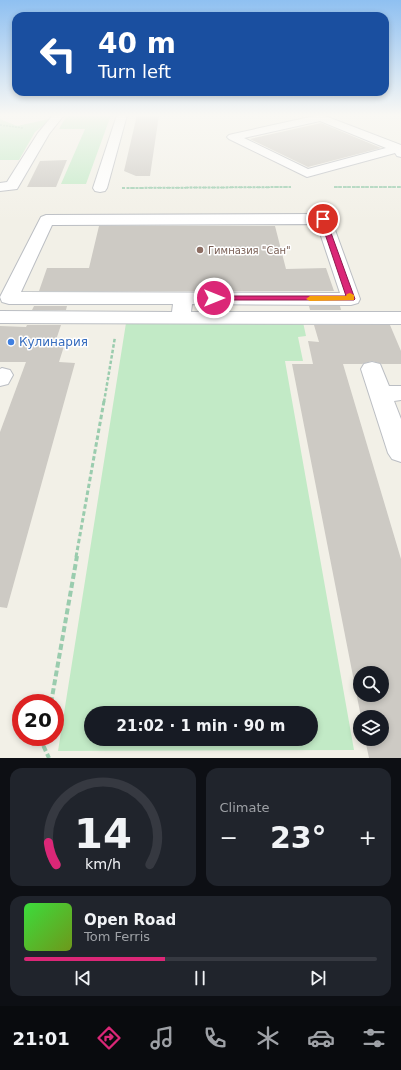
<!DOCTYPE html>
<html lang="en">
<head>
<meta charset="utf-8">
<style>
  :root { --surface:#171b24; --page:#20242c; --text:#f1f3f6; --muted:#9ea1a6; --line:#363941; --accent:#db2777 }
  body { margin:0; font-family:"DejaVu Sans",sans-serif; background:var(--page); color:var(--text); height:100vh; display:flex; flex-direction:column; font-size:15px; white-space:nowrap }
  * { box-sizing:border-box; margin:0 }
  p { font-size:13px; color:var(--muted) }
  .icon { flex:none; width:22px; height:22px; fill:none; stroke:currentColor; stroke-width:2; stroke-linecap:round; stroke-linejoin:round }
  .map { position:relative; height:758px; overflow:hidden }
  .drawer { display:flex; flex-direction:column; gap:10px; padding:10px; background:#0d0f14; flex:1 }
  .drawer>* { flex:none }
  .banner { position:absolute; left:12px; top:12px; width:377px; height:84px; border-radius:12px; box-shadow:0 2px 6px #0003; background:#1a4fa0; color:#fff; overflow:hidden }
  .fabs { position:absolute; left:353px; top:666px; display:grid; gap:8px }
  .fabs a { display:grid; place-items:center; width:36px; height:36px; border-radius:50%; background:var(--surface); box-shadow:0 2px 6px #0003; font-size:20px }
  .speed { position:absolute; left:12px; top:694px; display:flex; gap:8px; font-size:20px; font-weight:700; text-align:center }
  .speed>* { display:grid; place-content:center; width:52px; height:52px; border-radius:50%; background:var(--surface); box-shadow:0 2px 6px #0003; line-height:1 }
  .speed .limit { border:6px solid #d22; background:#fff; color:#111 }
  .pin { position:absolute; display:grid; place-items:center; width:34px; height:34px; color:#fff; margin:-17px; border:2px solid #fff; border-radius:50%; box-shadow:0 1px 4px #0007 }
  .me { position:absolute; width:44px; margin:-22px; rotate:90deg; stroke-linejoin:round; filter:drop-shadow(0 0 3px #0008) }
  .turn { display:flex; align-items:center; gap:14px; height:84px; padding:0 20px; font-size:18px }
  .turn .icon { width:52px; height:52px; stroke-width:2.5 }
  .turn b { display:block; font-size:28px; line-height:34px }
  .big { font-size:30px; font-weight:800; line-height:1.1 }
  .drawer .card { flex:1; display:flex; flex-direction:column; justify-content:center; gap:6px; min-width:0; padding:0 14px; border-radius:12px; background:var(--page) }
  .drawer .dial { align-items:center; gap:0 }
  .dial svg { height:104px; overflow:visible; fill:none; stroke:var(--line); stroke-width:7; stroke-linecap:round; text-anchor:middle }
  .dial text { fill:var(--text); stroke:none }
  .song { display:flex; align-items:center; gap:12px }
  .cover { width:48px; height:48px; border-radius:6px; background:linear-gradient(135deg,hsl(120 70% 55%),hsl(80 70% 35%)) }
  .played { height:4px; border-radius:2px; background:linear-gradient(90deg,var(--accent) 40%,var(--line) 40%) }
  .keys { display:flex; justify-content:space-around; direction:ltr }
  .heat { display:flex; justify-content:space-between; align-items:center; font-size:22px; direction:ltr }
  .drawer .tiles { flex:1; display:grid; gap:10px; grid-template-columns:1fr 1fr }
  .card:last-child { grid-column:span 2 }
  .trip { position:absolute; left:84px; top:706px; width:234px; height:40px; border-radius:20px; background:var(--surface); box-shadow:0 2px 6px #0003; font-weight:800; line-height:40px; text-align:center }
  .tab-bar { display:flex; height:64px; justify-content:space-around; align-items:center; background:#090b0e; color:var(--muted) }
  .tab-bar .icon { width:28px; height:28px }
  .tab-bar .on { color:var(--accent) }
  .tab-bar b { font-size:18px; color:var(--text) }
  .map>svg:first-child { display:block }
  .green { fill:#c2eac6; fill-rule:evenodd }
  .building { fill:#cdcac4; fill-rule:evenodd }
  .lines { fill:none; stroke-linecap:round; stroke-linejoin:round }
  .minor-casing { stroke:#bbbec3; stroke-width:2 }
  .path-far4 { stroke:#9accae; stroke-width:1.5; stroke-dasharray:2 1; stroke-linecap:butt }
  .path-far3 { stroke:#9accae; stroke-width:2; stroke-dasharray:3 1.5; stroke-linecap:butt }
  .path-far2 { stroke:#9accae; stroke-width:2.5; stroke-dasharray:3.5 2; stroke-linecap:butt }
  .path-far1 { stroke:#9accae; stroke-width:3; stroke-dasharray:4.5 2.5; stroke-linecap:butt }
  .path { stroke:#9accae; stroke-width:4; stroke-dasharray:6 3; stroke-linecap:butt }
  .minor { fill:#fff; fill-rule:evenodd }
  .route { fill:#db2777; stroke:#8e194d }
  .slow { fill:#f59e0b }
  .education-dot { fill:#8d6e63; stroke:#fff; stroke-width:1.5 }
  .shop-dot { fill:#3f7fe0; stroke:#fff; stroke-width:1.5 }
  .labels { text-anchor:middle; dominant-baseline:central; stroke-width:3; stroke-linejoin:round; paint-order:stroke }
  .far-education-label { font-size:10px; fill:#785e54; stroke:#fff; text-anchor:start }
  .shop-label { font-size:12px; fill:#366cbe; stroke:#fff; text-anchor:start }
</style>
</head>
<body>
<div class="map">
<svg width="401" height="758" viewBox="0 0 401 758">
  <rect width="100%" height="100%" fill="#f2f0e7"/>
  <g class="green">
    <polygon points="67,115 111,115 86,184 61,184 85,129 59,129"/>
    <polygon points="53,118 35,132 19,160 0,160 0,119 17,126"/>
    <path d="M303,322L306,336L298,337L303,361H285L354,750L58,751L126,323ZM91,713H311V739H91Z"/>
  </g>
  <g class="building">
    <polygon points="137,115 159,115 150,176 136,176 124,171"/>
    <polygon points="321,123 381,148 308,167 250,139"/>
    <polygon points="67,160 56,187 27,187 40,161"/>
    <polygon points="99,226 275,226 286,269 326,268 334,291 39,291 47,268 89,268"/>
    <polygon points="34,306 67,306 66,310 32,310"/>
    <polygon points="309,306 340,306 341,310 310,310"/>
    <polygon points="27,325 61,325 56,340 66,340 59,362 75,363 7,608 0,607 0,432 26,362 0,362 0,326 26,327"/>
    <path d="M314,325H390L401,351V364H382L372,361L362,364H343L401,559V758H369L365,739H382V717H361L292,364H313L308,341L319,342ZM360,673H382V695H360Z"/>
  </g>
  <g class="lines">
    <defs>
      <g id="minor">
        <polygon points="53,115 64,115 49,134 17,189 0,191 0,183 7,182 38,133"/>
        <polygon points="117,115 127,115 107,188 105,191 100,192 95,191 93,188"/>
        <path d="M319,115L325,116L401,145V157L397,156L395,153L307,177L229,139L227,137L229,135L233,134ZM320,121L386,148L308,169L244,138Z"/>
        <path d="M323,214L328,216L331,219L360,299L358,303L351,305L192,304L191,312H401V324L0,323V311L172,312L173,304H9L2,302L0,297L41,217L46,215ZM317,224L340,293L21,292L52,225Z"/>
        <polygon points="372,362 380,364 389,386 401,386 401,400 394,401 401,419 401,462 392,459 388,453 361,369 364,364"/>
        <polygon points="2,368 10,370 13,375 8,384 0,386 0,369"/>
      </g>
    </defs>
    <use href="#minor" class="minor-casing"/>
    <g class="path-far4">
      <polyline points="0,125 23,128"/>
      <polyline points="334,187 401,187"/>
      <polyline points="127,188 291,187"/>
    </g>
    <g class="path-far3">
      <polyline points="334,187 401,187"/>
      <polyline points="122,188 291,187"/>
    </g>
    <polyline class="path-far2" points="104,402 115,337"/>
    <polyline class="path-far1" points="76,557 104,401"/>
    <g class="path">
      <polyline points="51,703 77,556"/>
      <polyline points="45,737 43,745 49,758"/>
    </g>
    <use href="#minor" class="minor"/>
  </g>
  <linearGradient id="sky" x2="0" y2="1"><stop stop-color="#8fc0f1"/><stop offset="0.52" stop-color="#f9f8f4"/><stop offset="1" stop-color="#f9f8f4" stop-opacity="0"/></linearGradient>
  <rect width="401" height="221" fill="url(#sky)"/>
  <polygon class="route" points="321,218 326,219 355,299 354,300 211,300 210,298 214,296 346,296 320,219"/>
  <polygon class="slow" points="350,293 354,295 354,300 310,301 306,299 310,296 346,296 347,294"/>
  <circle class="education-dot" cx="200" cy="250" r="4"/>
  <circle class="shop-dot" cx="11" cy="342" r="4"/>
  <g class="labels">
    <g class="far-education-label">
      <text x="208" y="250">Гимназия "Сан"</text>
    </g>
    <g class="shop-label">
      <text x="19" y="342">Кулинария</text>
    </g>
  </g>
</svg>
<div class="fabs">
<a><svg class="icon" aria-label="search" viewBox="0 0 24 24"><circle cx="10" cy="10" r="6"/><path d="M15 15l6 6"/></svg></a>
<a><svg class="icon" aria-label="layers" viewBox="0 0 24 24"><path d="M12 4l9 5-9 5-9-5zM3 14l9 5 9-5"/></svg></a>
</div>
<div class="speed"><div class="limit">20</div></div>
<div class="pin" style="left:323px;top:219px;background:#d93025"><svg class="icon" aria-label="arrive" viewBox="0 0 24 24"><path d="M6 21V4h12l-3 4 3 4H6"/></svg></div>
<svg class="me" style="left:214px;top:298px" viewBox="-20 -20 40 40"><circle r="17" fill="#db2777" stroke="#fff" stroke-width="3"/><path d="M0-11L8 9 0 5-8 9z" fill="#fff"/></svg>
<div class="trip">21:02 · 1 min · 90 m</div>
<div class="banner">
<div class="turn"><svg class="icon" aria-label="left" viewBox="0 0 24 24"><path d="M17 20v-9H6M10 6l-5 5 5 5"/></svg><div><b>40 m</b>Turn left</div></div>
</div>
</div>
<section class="drawer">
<div class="tiles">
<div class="card dial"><svg viewBox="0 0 100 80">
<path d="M14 69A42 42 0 1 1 86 69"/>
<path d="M14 69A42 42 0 0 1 8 52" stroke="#db2777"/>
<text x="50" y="56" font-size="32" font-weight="700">14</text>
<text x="50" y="72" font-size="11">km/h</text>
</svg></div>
<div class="card"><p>Climate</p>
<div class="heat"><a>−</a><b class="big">23°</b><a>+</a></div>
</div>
<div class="card">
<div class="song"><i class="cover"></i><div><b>Open Road</b><p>Tom Ferris</p></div></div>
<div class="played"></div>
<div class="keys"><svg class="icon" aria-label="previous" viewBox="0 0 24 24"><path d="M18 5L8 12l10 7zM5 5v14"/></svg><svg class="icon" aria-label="pause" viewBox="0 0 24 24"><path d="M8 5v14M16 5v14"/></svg><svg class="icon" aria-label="next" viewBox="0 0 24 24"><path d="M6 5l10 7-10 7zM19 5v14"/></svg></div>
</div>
</div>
</section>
<nav class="tab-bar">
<b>21:01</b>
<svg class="icon on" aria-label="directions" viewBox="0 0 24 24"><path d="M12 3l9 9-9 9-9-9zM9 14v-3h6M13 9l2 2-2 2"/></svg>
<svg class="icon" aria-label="music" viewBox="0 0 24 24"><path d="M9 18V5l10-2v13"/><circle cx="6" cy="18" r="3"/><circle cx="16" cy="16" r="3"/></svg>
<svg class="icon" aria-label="phone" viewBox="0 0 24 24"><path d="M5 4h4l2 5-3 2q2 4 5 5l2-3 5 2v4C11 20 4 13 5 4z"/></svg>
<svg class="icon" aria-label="climate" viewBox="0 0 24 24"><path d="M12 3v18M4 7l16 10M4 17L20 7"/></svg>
<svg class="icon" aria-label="car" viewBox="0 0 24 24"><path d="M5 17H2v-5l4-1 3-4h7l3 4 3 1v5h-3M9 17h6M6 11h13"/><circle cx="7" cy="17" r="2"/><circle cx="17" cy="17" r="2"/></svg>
<svg class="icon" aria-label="filters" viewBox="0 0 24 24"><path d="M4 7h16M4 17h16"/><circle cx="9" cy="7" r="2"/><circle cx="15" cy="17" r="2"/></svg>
</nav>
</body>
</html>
